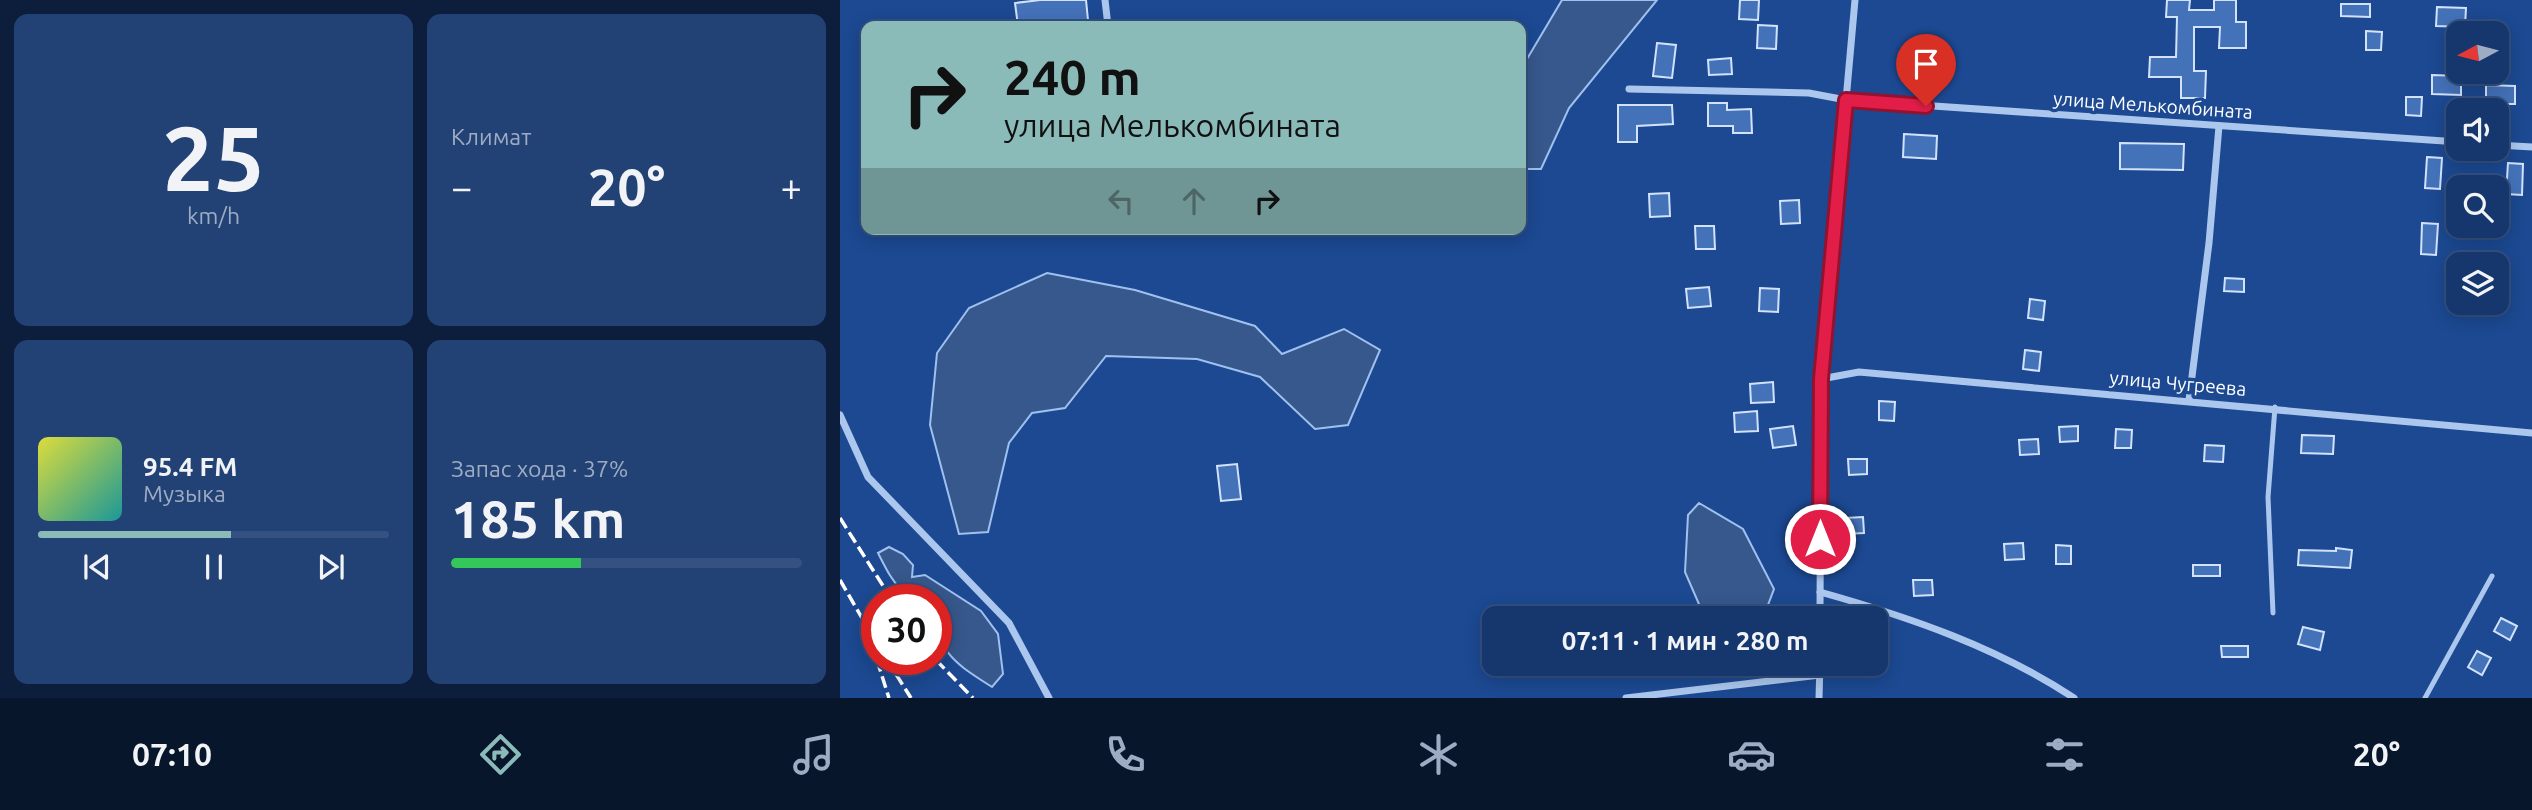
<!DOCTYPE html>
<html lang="ru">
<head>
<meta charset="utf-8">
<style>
  :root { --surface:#15376e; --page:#224276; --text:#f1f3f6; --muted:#9dacc2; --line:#345181; --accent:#8bbbb9 }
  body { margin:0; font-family:Ubuntu,sans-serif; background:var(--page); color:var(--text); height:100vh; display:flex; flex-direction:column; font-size:26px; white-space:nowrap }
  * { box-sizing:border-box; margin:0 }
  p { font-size:23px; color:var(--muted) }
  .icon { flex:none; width:38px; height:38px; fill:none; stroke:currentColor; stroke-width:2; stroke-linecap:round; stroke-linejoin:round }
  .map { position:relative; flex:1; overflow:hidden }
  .drawer { display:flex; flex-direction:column; gap:14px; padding:14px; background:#0c1e3c; width:840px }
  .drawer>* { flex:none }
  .hud { position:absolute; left:21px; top:21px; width:665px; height:214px; border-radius:14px; box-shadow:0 4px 18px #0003,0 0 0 2px var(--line); background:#8bbbb9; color:#111; overflow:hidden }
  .needle { width:46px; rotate:263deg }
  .tools { position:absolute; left:1606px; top:21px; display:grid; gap:14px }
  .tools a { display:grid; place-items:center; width:63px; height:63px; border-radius:14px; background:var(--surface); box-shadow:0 4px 18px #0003,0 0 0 2px var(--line); font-size:35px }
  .speed { position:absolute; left:21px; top:584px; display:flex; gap:14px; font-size:35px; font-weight:700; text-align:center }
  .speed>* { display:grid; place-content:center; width:91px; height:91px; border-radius:50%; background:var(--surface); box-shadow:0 4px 18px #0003,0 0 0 2px var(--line); line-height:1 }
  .speed .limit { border:10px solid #d22; background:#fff; color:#111 }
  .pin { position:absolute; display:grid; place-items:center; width:60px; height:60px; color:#fff; margin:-72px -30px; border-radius:50% 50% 50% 0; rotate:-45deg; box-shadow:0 0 7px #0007 }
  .pin .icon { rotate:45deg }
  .me { position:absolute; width:77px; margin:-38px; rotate:0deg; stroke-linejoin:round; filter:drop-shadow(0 0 5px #0008) }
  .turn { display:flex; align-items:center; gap:24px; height:147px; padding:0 28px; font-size:32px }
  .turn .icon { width:91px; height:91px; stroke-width:2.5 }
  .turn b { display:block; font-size:49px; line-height:60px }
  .lanes { display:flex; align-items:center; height:66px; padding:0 28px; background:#0003; justify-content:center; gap:35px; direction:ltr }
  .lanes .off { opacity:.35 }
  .big { font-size:52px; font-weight:600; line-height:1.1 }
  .drawer .card { flex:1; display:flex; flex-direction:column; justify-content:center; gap:10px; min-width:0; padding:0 24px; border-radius:14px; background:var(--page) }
  .drawer .dial { align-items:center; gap:0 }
  .dial b { font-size:91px; line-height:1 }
  .song { display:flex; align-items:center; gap:21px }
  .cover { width:84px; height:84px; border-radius:10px; background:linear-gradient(135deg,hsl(60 70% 55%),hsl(180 70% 35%)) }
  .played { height:7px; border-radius:4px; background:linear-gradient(90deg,var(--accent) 55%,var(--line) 55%) }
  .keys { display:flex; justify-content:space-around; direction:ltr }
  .heat { display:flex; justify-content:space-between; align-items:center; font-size:38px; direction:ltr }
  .charge { height:10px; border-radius:5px; background:linear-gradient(90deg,#34c759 37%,var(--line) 0) }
  .drawer .tiles { flex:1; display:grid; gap:14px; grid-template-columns:repeat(2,1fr) }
  .trip { position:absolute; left:642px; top:606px; width:406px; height:70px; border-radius:14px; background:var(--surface); box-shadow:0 4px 18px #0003,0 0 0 2px var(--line); font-weight:600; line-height:70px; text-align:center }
  .menu { display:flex; height:112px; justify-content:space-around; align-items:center; background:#08162c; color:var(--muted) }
  .menu .icon { width:49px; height:49px }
  .menu .on { color:var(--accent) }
  .menu b { font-size:32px; color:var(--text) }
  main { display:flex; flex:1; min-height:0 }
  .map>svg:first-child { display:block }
  .water { fill:#37588d; stroke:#9fc1f0; stroke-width:2 }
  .building { fill:#4472b9; stroke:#d2e2fa; stroke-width:2 }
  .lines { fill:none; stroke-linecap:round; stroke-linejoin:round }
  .lane { stroke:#acc7ee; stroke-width:5 }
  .street { stroke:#acc7ee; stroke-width:7 }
  .rail { stroke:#fff; stroke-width:3.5; stroke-dasharray:12 5; stroke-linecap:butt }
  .route-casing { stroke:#92132f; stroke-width:18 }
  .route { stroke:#e11d48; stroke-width:12 }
  .labels { text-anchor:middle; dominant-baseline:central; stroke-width:7; stroke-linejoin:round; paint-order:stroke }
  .street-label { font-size:19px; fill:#fff; stroke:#1c4992 }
</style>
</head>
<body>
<main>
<section class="drawer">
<div class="tiles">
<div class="card dial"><b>25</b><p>km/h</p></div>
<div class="card"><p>Климат</p>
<div class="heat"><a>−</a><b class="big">20°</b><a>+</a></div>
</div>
<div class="card">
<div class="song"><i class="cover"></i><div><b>95.4 FM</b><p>Музыка</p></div></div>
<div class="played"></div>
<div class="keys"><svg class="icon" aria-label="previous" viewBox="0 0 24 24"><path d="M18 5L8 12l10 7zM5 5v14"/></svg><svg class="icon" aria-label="pause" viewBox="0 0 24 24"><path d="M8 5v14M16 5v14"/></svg><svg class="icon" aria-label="next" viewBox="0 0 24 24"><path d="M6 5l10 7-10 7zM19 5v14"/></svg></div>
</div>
<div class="card"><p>Запас хода · 37%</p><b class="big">185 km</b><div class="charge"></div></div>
</div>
</section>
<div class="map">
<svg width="1692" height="698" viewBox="0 0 1692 698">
  <rect width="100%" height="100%" fill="#1c4992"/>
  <g class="water">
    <polygon points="722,0 817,0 729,108 701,169 681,169 681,69"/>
    <polygon points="207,273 295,290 415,326 442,354 504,329 540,350 508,425 475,429 420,377 357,359 266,356 225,408 192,413 169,443 148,532 119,534 90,425 97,353 129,308"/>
    <polygon points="859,503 903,529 934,589 923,618 865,618 845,572 848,515"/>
    <path d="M49,547L63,554L73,565L72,577L85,575L141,611L158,634L163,674L152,687C110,660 96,652 96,600C60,600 53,582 38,553Z"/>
  </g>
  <g class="building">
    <polygon points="200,0 246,0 248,20 178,26 175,3"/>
    <polygon points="900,0 919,0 918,20 899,19"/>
    <polygon points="1327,0 1350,0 1349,10 1374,10 1374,0 1396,0 1396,22 1406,22 1406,48 1379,48 1380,27 1354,27 1354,71 1366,71 1365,98 1341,98 1341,77 1309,77 1310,57 1336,57 1337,17 1326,17"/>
    <polygon points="1501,4 1530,4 1530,17 1501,16"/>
    <polygon points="1597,7 1626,8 1625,27 1596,26"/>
    <polygon points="918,25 937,26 936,49 917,48"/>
    <polygon points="1526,31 1542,32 1541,50 1526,50"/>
    <polygon points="817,43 836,45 832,78 813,76"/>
    <polygon points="891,58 892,74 869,75 868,60"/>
    <polygon points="1592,75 1621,76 1621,95 1592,94"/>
    <polygon points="1646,85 1675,86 1675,104 1646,104"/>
    <polygon points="1566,97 1582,97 1581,116 1566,115"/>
    <polygon points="868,103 887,103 887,110 911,109 912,133 893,133 893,126 868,126"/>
    <polygon points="778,105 832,105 833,124 797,126 797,142 778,142"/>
    <polygon points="1064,134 1097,136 1096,159 1063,157"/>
    <polygon points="1280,143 1344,144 1343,170 1280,169"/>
    <polygon points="1587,157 1602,158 1600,189 1585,188"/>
    <polygon points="1668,163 1683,164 1682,195 1666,194"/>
    <polygon points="829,193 830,216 810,217 809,194"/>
    <polygon points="959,200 960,223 941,224 940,201"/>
    <polygon points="1582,223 1598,224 1596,255 1581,254"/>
    <polygon points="855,226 874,226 875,249 856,249"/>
    <polygon points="1385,278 1404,279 1404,292 1384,291"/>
    <polygon points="869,287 871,306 848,308 846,289"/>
    <polygon points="920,288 939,289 938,312 919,311"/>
    <polygon points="1190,299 1205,301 1203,320 1188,318"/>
    <polygon points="1185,350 1201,352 1199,371 1183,369"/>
    <polygon points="933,382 934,402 911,403 910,384"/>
    <polygon points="1039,401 1055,402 1054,421 1039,420"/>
    <polygon points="917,411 918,431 895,432 894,413"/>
    <polygon points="953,426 956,445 933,448 930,429"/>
    <polygon points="1238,426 1238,441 1220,442 1219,427"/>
    <polygon points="1276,429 1292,430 1291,448 1275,448"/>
    <polygon points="1462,435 1494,436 1493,454 1461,453"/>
    <polygon points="1198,439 1199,454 1180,455 1179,440"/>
    <polygon points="1365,445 1384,446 1383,462 1364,461"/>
    <polygon points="1008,459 1027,459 1027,474 1009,475"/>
    <polygon points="397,464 401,499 381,501 377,466"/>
    <polygon points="1023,517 1024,533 1005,534 1005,518"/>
    <polygon points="1183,543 1184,559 1165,560 1164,544"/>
    <polygon points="1216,545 1231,546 1231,564 1216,564"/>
    <polygon points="1496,548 1512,550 1510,568 1458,565 1459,550 1496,551"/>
    <rect x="1353" y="565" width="27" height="11"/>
    <polygon points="1073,580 1092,580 1093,595 1074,596"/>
    <polygon points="1661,618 1677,626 1670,640 1654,631"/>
    <polygon points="1463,627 1484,632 1480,650 1458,644"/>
    <polygon points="1381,646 1408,646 1408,657 1382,657"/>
    <polygon points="1637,651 1651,658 1642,675 1628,667"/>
  </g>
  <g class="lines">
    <g class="lane">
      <polyline points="1433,613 1428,497 1435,407"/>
      <polyline points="1585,698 1652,576"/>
    </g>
    <g class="street">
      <polyline points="265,0 268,26"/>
      <polyline points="789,89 969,93 1006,100 1619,142"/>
      <polyline points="1657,145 1692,147"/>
      <polyline points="981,379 1019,372 1692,433"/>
      <polyline points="1349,400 1369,243 1379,126"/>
      <polyline points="0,415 28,477 169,623 209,698"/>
      <path d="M980,592C1069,617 1157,647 1234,698"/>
      <polyline points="980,618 981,379 1015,0"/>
      <polyline points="786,698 980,675"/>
      <polyline points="979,698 980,663"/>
    </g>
    <g class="rail">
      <polyline points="0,518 52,600"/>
      <polyline points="0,580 37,644"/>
      <polyline points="37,660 49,698"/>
      <polyline points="47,660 71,698"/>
      <polyline points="96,660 133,698"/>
    </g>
  </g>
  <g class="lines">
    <defs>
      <polyline id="route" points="980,539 981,379 1006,100 1086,106"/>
    </defs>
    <use href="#route" class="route-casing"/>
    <use href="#route" class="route"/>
  </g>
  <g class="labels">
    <g class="street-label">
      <text transform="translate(1313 105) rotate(4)">улица Мелькомбината</text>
      <text transform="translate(1338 383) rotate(5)">улица Чугреева</text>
    </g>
  </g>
</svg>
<div class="tools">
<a><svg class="needle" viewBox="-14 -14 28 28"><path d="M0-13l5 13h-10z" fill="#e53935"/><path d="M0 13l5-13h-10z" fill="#9dacc2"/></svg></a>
<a><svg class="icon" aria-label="sound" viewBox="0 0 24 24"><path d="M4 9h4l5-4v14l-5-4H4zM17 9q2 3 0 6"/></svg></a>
<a><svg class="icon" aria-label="search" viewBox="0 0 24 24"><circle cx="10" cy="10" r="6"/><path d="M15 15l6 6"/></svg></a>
<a><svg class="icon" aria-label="layers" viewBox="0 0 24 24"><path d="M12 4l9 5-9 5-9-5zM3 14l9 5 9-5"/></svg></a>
</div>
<div class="speed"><div class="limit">30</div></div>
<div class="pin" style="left:1086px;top:106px;background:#d93025"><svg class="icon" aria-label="arrive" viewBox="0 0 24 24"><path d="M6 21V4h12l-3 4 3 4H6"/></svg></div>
<svg class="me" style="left:980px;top:539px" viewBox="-20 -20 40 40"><circle r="17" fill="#e11d48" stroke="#fff" stroke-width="3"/><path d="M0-11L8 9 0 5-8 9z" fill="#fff"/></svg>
<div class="trip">07:11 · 1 мин · 280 m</div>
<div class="hud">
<div class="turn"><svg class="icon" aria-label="right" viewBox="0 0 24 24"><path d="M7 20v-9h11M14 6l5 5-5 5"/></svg><div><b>240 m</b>улица Мелькомбината</div></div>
<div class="lanes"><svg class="icon off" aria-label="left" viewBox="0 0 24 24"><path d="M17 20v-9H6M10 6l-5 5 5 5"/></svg><svg class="icon off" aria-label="ahead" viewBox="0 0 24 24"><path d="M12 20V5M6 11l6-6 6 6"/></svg><svg class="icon" aria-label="right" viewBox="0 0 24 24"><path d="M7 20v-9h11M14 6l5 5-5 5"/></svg></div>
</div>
</div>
</main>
<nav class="menu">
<b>07:10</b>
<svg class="icon on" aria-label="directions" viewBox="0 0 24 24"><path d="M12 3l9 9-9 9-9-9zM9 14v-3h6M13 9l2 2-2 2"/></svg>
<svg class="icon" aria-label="music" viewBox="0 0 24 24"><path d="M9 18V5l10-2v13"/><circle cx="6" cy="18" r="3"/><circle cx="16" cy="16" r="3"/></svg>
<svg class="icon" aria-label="phone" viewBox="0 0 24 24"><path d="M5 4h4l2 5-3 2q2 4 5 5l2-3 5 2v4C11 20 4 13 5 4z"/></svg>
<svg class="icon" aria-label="climate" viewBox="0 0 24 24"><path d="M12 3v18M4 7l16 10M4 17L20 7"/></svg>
<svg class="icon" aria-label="car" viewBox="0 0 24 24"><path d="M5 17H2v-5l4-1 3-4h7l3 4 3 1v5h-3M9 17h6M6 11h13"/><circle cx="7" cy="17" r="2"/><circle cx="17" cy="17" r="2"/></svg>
<svg class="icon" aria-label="filters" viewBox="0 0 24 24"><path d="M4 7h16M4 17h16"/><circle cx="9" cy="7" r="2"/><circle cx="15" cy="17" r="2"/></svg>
<b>20°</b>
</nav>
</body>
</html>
